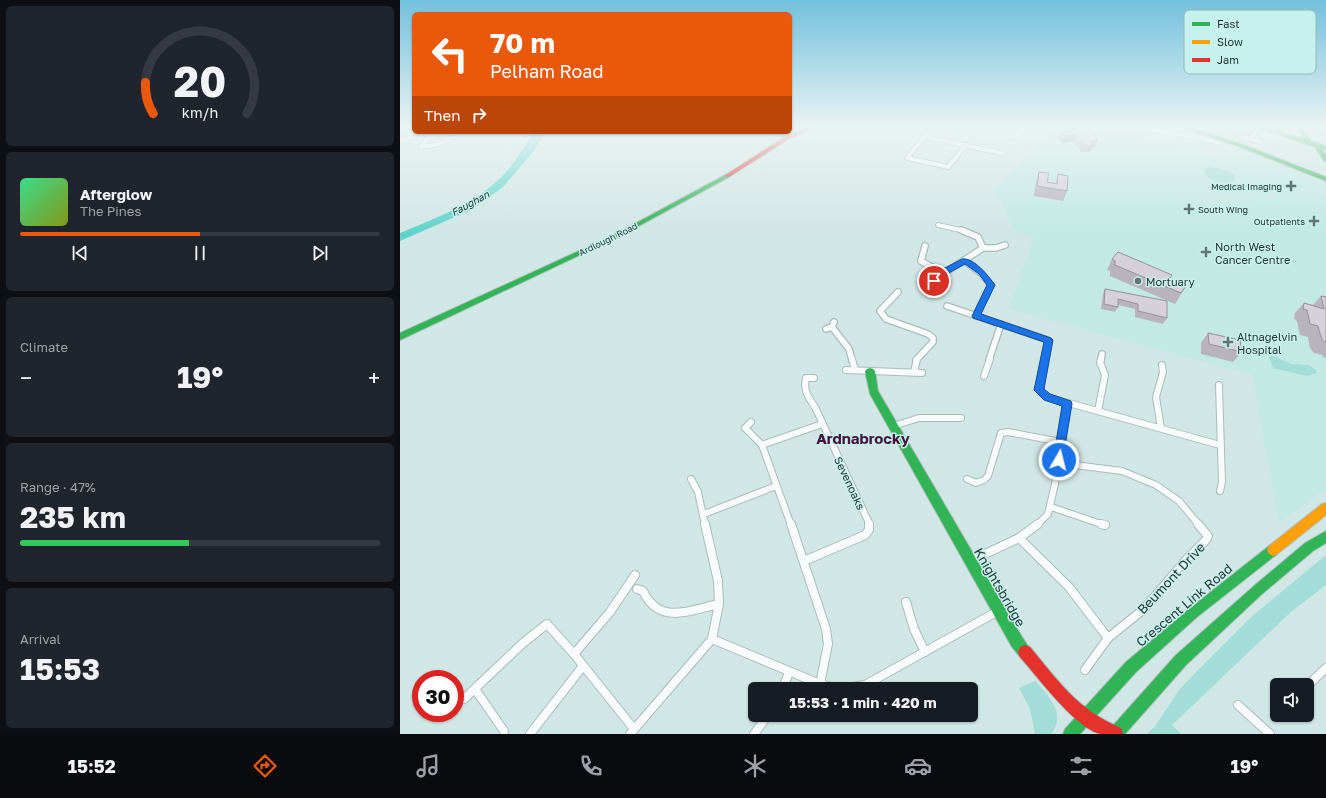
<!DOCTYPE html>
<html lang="en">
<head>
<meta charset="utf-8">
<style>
  :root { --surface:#171b24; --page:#20242c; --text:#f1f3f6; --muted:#9ea1a6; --line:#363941; --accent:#ea580c }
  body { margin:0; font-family:"Golos Text",sans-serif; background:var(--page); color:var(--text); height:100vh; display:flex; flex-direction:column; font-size:15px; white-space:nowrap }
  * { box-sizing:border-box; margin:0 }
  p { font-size:13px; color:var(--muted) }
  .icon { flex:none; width:22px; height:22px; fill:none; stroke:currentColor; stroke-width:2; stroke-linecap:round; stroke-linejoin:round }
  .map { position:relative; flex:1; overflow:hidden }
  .details { display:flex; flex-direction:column; gap:6px; padding:6px; background:#0d0f14; width:400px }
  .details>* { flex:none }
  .banner { position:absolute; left:12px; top:12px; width:380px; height:122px; border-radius:6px; box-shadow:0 1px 3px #0004; background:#ea580c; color:#fff; overflow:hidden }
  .controls { position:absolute; left:870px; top:678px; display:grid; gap:8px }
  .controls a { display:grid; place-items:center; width:44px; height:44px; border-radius:6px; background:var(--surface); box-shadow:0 1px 3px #0004; font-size:20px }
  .speed { position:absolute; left:12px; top:670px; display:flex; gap:8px; font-size:20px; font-weight:700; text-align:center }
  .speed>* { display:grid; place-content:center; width:52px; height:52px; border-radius:50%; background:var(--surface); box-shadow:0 1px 3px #0004; line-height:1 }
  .speed .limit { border:6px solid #d22; background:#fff; color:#111 }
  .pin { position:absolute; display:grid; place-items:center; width:34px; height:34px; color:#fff; margin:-17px; border:2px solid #fff; border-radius:50%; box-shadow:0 1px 4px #0007 }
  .me { position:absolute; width:44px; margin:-22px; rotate:8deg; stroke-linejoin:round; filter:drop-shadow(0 0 3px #0008) }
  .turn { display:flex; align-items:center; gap:14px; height:84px; padding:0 12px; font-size:18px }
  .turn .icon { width:52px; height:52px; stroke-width:2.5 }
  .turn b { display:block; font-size:28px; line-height:34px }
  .then { display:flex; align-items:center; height:38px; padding:0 12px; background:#0003; gap:8px; font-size:15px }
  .big { font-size:30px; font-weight:700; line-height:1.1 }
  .details .widget { flex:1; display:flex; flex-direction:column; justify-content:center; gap:6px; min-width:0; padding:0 14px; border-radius:6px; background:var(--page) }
  .details .dial { align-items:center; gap:0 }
  .dial svg { height:104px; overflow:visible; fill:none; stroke:var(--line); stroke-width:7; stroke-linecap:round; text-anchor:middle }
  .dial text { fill:var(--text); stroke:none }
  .song { display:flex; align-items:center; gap:12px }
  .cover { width:48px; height:48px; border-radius:6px; background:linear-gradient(135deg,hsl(150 70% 55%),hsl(70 70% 35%)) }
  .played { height:4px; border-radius:2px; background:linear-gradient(90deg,var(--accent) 50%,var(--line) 50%) }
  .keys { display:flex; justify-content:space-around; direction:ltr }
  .heat { display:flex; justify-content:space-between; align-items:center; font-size:22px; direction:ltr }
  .charge { height:6px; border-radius:3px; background:linear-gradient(90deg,#34c759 47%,var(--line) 0) }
  .trip { position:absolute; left:348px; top:682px; width:230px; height:40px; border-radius:6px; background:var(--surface); box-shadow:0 1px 3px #0004; font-weight:700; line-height:40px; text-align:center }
  .tab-bar { display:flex; height:64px; justify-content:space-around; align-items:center; background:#090b0e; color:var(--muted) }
  .tab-bar .icon { width:28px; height:28px }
  .tab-bar .active { color:var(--accent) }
  .tab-bar b { font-size:18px; color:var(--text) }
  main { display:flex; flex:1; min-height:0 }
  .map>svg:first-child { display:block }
  .built { fill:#c2e9e4 }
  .green { fill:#a2ddd8 }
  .water { fill:#62d3cb }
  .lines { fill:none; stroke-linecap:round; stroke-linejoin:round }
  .street-far3-casing { stroke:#aabcba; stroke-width:5.5 }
  .street-far2-casing { stroke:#aabcba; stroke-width:8 }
  .street-far1-casing { stroke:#aabcba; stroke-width:8 }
  .street-casing { stroke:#aabcba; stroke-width:10 }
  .fast-casing { stroke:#aabcba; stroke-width:2 }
  .slow-casing { stroke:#aabcba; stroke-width:2 }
  .jam-casing { stroke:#aabcba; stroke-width:2 }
  .street-far3 { stroke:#f8fbfb; stroke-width:4 }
  .street-far2 { stroke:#f8fbfb; stroke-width:5.5 }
  .street-far1 { stroke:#f8fbfb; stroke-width:6 }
  .street { stroke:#f8fbfb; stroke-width:8 }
  .fast { fill:#30b455; fill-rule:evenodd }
  .slow { fill:#ff9f0a; fill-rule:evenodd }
  .jam { fill:#e5322d; fill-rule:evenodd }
  .wall { fill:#b8b3bc }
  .shaded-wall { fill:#969299 }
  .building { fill:#d6d0db; stroke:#969299 }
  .route { fill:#1a73e8; stroke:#114b97 }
  .poi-dot { fill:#627573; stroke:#c7f1ed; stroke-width:1.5 }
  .labels { text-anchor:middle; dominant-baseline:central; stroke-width:3; stroke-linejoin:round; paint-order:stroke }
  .far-poi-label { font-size:9px; fill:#263735; stroke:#c7f1ed; text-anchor:end }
  .far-street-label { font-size:9px; fill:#263735; stroke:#c7f1ed }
  .far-water-label { font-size:10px; font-style:italic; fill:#1b3331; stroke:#c7f1ed }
  .poi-label { font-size:11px; fill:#263735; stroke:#c7f1ed; text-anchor:start }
  .street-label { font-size:11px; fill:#263735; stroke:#c7f1ed }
  .near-street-label { font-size:13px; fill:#263735; stroke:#c7f1ed }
  .district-label { font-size:15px; font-weight:bold; fill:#48113c; stroke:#c7f1ed }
  .key { fill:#c7f1ed; stroke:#97b9b6; stroke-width:1 }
  .key-label { font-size:11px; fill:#263735 }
</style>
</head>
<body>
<main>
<section class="details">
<div class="widget dial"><svg viewBox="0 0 100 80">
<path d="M14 69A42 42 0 1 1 86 69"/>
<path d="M14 69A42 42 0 0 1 8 45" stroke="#ea580c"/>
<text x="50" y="56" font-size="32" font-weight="700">20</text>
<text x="50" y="72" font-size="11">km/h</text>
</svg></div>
<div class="widget">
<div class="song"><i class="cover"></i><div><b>Afterglow</b><p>The Pines</p></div></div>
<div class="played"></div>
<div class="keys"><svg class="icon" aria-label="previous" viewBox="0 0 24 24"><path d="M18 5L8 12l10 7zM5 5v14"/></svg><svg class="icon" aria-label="pause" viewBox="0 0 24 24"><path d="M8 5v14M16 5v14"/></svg><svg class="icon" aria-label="next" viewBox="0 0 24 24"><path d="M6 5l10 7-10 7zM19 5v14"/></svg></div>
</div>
<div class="widget"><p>Climate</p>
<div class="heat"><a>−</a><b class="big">19°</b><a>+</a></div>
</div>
<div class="widget"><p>Range · 47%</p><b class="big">235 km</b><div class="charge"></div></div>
<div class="widget"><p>Arrival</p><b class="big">15:53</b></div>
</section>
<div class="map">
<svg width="926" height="734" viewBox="0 0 926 734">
  <rect width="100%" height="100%" fill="#d1e7e5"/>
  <polygon class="built" points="660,128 721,128 735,131 735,136 823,158 830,156 839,148 926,184 926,492 917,495 879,523 852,375 609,309 634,237 614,230 595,189"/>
  <g class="green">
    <path d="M809,167L824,169L835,175V180C826,185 810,182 804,173L806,168Z"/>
    <polygon points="870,355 892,364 909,365 916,370 917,373 907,376 873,368 869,357"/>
    <polygon points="926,555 926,585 892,611 772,725 781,734 747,734 756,725 779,690 800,668 851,617"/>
    <path d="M635,681C649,695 667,715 651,734H635L630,709L619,688Z"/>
  </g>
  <path class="water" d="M133,132H146L133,152L103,187L73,209L0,241V233C33,219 70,206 97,181C112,168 123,149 133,132Z"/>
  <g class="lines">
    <defs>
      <g id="street-far3">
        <polyline points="532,128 507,158 548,167 566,145"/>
        <polyline points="731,128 750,130"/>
        <polyline points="748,130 798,137 819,143"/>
        <polyline points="0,131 7,128"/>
        <polyline points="29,132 28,138 21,147 39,144 54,137"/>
        <polyline points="840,136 861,142"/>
        <polyline points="526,137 601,153"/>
        <polyline points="613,137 624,128"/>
        <polyline points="850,139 859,128"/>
        <polyline points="0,141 29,133"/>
        <polyline points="538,225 565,231"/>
      </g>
      <g id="street-far2">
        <polyline points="525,246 521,261 542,273"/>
        <polyline points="583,248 596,248 605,245"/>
        <polyline points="565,261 581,273 591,285 576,316"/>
        <polyline points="535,281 546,272 583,248 578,237 561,230"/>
        <polyline points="498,292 480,311 486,319 528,334 533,338 533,342 516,360"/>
        <polyline points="547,306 648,340 644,360"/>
        <polyline points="432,327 449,349 452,360"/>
        <polyline points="426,329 432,327 434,322"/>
        <polyline points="589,360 601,324"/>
        <polyline points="701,360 702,354"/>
      </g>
      <g id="street-far1">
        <polyline points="452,359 455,370"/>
        <polyline points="645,359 639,390 647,397 820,445"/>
        <polyline points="446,370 522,373"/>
        <polyline points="514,372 517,359"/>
        <polyline points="584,376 590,359"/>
        <path d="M414,378H406C403,390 408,397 415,407L470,525"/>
        <polyline points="819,385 822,482 820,491"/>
        <polyline points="698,411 705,375 700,362 701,359"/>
        <polyline points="351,422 345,428 362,445 391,525"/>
        <polyline points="493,426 519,418 561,418"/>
        <polyline points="761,428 756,397 763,372 762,365"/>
        <polyline points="362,445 422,424"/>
        <polyline points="659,460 675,465 722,471 756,485 779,501 799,525"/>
        <polyline points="291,479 298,492 305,525"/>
        <polyline points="567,479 576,483 584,480 588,476 601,433 608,432 661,442"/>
        <polyline points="651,507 704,525"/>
        <polyline points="304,514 376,486"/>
        <polyline points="637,525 648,514 655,484 667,404"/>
      </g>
      <g id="street">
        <polyline points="391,524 426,629 428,644 420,684"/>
        <polyline points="701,524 705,525"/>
        <polyline points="619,538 669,587 708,638"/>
        <polyline points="404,561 465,535 469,530 469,524"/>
        <polyline points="570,561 619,538 638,524"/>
        <path d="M237,589L243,591C260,626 289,610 319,604"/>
        <polyline points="506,602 514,629 525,652"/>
        <polyline points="312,639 420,684 440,689 465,685 598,611"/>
        <polyline points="174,654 210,612 235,575"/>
        <polyline points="685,670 708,638 744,609 786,560 806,540 808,536 798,524"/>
        <polyline points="907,686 926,668"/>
        <polyline points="75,689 104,731"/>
        <polyline points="383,689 389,672"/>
        <polyline points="64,699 123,643 147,624 174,654 234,729"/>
        <polyline points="838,705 870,734"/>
        <polyline points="130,734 183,666"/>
        <polyline points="230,734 312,639 319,604 318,581 305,524"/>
        <polyline points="354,734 368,715"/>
      </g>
      <g id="fast">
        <polygon points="784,128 793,128 844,145 926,177 926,181 840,147"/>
        <polygon points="859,128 868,128 904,139 897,128 902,128 911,141 926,146 926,150 922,149 926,155 926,162 924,161 915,147"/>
        <polygon points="327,174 329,175 329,177 220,236 0,340 0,333 216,234"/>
        <polygon points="470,368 473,369 475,371 478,391 622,637 632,652 630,657 625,659 620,657 612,647 470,394 465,371 467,369"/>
        <polygon points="926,531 926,543 913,551 862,594 786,665 725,734 708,734 710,729 776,655 854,586 905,543"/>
        <polygon points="873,544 877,546 879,550 877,554 797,617 736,672 680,734 663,734 665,729 726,662 789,609 869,546"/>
      </g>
      <polygon id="slow" points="926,503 926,515 877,554 873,556 869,554 867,550 869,546 922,504"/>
      <g id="jam">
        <polygon points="404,128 412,128 387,140 329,177 324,176 383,138"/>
        <path d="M625,645L630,647C659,682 678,710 721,728L723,734C716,734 708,734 701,734C676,729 637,676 620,657L618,652L620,647Z"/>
      </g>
    </defs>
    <use href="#street-far3" class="street-far3-casing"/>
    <use href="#street-far2" class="street-far2-casing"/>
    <use href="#street-far1" class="street-far1-casing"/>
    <use href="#street" class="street-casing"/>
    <use href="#fast" class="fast-casing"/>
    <use href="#slow" class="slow-casing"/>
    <use href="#jam" class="jam-casing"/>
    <use href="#street-far3" class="street-far3"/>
    <use href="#street-far2" class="street-far2"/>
    <use href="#street-far1" class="street-far1"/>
    <use href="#street" class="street"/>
    <use href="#fast" class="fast"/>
    <use href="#slow" class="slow"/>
    <use href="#jam" class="jam"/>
  </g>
  <g class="wall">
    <polygon points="675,128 688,128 689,131 697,141 695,148 692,148 691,152 681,152 679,147 676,147 674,141 662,143 657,138 659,131 675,131"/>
    <polygon points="639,172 647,182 656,183 658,174 667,191 663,201 634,196 636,182"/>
    <polygon points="712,259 772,275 770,279 786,286 775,304 710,276 710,271 707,270"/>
    <polygon points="705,289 767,301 767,318 763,324 735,317 735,309 718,305 718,307 715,312 701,309 703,294"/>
    <polygon points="921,296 926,297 926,358 923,357 922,355 914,353 910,348 908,337 900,335 897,321 894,319 895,313 904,303 913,305"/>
    <polygon points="808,333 842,352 833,362 801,354 801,343"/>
  </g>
  <polygon class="shaded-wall" points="676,134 674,141 662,143 664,136"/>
  <g class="building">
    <polygon points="678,128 688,128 689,131 694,132 697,141 691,141 693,146 683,145 681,140 679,140 676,134 664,136 659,131 679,131"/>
    <polygon points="639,172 649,173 647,182 657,184 658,174 668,176 667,191 637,186"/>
    <polygon points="718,252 772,275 769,279 786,286 781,293 715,265 715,261 712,259"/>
    <polygon points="705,289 767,301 767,318 738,311 738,304 718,299 718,307 704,304"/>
    <polygon points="921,296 926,297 926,342 924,342 921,337 918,326 910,324 907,310 903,309 904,303 924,309"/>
    <polygon points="808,333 840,340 842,352 809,344"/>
  </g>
  <linearGradient id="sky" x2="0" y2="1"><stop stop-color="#72c0dc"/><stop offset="0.55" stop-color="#eaf4f3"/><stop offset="1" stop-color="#eaf4f3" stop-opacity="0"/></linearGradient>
  <rect width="926" height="231" fill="url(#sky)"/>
  <path class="route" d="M562,259C574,257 589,277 595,285L581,314L651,338L653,340L644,389L650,394L671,401L672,404L662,464H655L653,460L662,406L644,400L634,390L644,342L573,318L572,316L587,285L579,274L565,264L545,275L537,283H532L531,281L539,271Z"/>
  <g class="poi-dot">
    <path d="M889 180h4v4h4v4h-4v4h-4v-4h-4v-4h4z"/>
    <path d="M787 203h4v4h4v4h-4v4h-4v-4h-4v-4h4z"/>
    <path d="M912 215h4v4h4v4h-4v4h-4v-4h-4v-4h4z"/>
    <path d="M804 246h4v4h4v4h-4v4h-4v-4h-4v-4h4z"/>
    <circle cx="738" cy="281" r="4"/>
    <path d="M826 336h4v4h4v4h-4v4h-4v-4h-4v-4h4z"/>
  </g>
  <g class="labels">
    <g class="far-poi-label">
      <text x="882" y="186">Medical Imaging</text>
      <text x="798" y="209" text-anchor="start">South Wing</text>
      <text x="905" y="221">Outpatients</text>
    </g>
    <g class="far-street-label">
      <text transform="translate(208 239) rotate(-26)">Ardlough Road</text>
    </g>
    <g class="far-water-label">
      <text transform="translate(70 203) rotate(-29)">Faughan</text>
    </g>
    <g class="poi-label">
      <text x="815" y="246">North West<tspan x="815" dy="13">Cancer Centre</tspan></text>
      <text x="746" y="281">Mortuary</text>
      <text x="837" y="336">Altnagelvin<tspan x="837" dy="13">Hospital</tspan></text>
    </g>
    <g class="street-label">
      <text transform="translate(450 483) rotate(65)">Sevenoaks</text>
    </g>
    <g class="near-street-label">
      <text transform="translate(771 578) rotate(-47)">Beumont Drive</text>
      <text transform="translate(600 587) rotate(60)">Knightsbridge</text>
      <text transform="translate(784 605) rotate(-40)">Crescent Link Road</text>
    </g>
    <g class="district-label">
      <text x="463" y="438">Ardnabrocky</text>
    </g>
  </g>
  <rect x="784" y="10" width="132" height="64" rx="6" class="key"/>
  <rect x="792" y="22" width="18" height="4" fill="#30b455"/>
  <rect x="792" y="40" width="18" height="4" fill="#ff9f0a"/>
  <rect x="792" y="58" width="18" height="4" fill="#e5322d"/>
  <g class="key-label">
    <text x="817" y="28">Fast</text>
    <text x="817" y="46">Slow</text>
    <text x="817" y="64">Jam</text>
  </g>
</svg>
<div class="controls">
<a><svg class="icon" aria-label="sound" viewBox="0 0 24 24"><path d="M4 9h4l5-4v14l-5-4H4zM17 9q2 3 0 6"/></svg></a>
</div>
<div class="speed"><div class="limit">30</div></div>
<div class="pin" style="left:534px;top:281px;background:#d93025"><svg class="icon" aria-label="arrive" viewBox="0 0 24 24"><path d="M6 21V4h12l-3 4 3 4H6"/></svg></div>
<svg class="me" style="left:659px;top:460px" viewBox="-20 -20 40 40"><circle r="17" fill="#1a73e8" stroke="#fff" stroke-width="3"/><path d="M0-11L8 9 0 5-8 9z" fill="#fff"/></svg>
<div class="trip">15:53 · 1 min · 420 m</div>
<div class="banner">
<div class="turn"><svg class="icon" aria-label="left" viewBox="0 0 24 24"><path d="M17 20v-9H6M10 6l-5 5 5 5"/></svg><div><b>70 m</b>Pelham Road</div></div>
<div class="then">Then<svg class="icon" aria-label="right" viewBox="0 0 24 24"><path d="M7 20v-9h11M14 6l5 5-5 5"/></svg></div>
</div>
</div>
</main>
<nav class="tab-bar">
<b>15:52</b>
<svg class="icon active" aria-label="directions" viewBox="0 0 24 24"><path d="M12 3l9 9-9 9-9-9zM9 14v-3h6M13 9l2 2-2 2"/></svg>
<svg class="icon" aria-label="music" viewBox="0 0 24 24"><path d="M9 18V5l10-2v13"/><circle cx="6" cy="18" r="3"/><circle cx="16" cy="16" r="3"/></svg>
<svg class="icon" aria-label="phone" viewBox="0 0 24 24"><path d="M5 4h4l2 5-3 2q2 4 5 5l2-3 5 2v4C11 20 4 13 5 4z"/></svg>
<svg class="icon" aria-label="climate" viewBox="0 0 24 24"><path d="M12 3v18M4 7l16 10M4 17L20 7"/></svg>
<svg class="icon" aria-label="car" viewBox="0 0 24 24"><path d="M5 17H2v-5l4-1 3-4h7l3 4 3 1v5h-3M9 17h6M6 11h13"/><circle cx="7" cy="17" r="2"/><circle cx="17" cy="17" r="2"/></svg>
<svg class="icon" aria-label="filters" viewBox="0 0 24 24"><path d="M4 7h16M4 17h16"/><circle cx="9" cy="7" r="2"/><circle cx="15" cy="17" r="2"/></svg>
<b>19°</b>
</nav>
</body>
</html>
